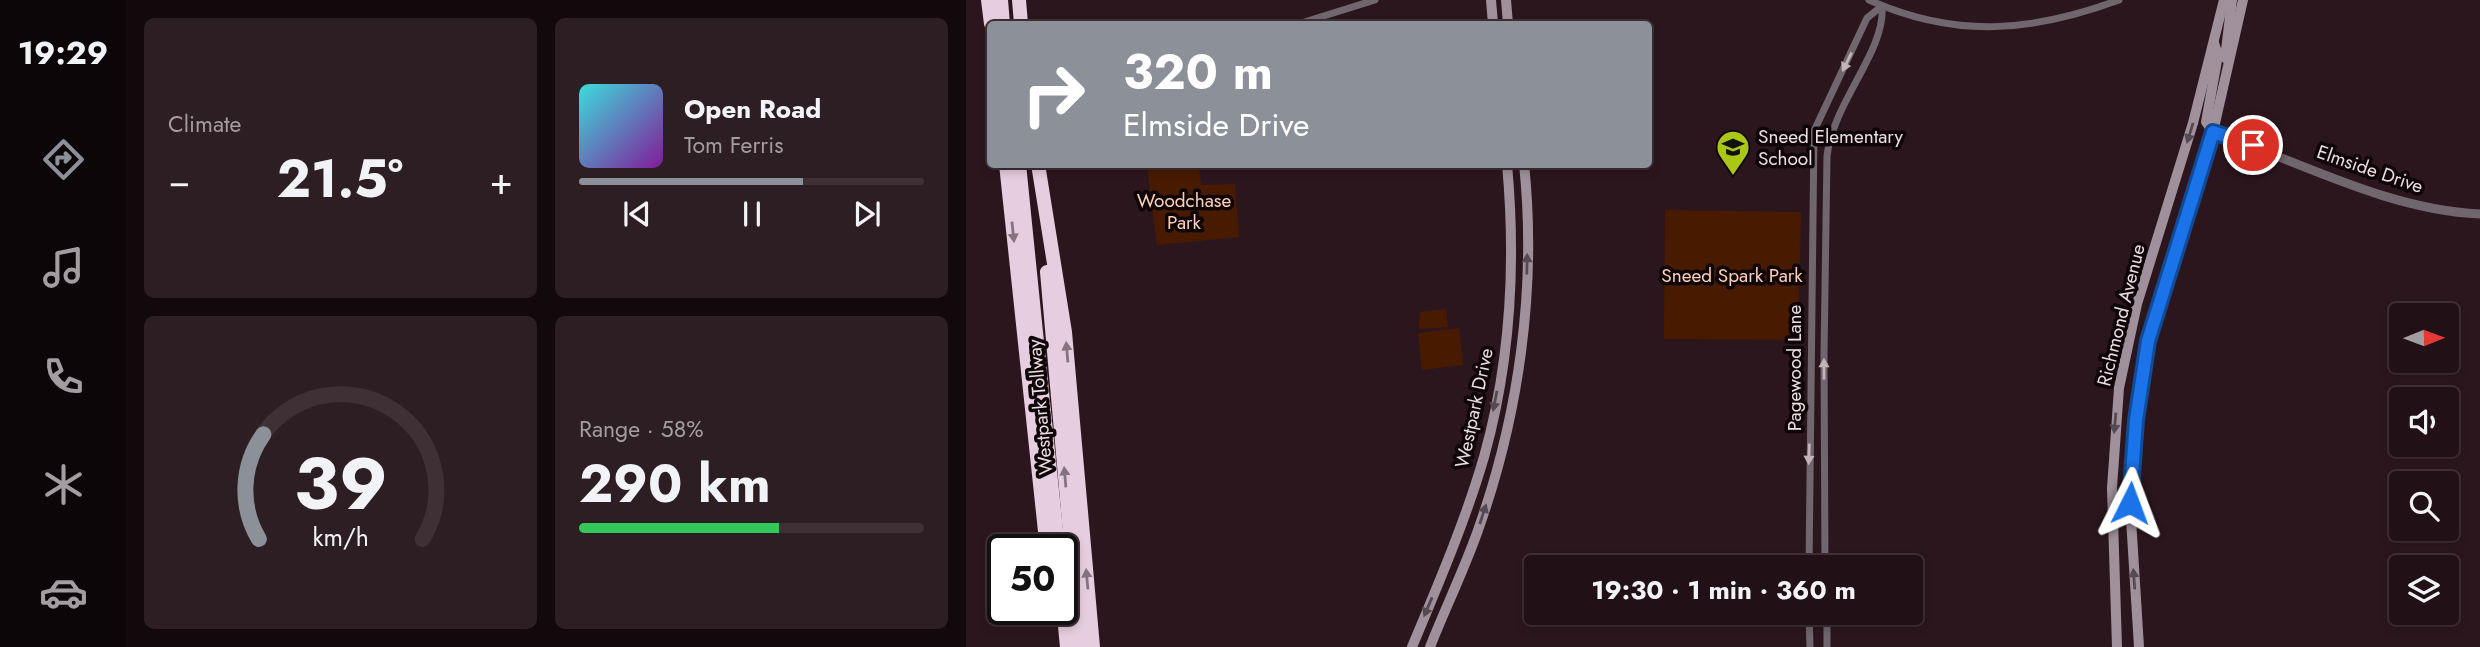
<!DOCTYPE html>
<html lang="en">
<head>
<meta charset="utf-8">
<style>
  :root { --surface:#211016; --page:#2d1e23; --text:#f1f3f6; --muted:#a29da1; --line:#3e3035; --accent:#8c9099 }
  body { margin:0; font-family:Jost,sans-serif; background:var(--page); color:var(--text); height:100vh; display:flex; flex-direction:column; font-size:26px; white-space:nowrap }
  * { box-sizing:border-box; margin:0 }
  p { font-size:23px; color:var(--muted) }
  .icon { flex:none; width:38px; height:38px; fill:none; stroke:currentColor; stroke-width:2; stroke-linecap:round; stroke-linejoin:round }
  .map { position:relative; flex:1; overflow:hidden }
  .panel { display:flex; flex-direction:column; gap:18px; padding:18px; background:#12090c; width:840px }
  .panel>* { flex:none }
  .guide { position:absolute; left:21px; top:21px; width:665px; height:147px; border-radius:7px; box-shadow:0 4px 10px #0003,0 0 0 2px var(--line); background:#8c9099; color:#fff; overflow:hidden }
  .needle { width:46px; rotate:89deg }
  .controls { position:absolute; left:1423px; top:303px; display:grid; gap:14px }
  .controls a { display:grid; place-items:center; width:70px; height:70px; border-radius:7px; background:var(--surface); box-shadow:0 4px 10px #0003,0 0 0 2px var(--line); font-size:35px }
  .speed { position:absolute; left:21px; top:534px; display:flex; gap:14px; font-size:35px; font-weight:700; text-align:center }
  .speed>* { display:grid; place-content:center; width:91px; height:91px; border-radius:50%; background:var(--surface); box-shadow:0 4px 10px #0003,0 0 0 2px var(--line); line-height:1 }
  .speed .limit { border:4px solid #111; border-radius:10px; background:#fff; color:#111 }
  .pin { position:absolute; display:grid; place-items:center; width:60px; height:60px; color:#fff; margin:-30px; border:4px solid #fff; border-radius:50%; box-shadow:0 2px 7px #0007 }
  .me { position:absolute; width:77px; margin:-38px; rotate:3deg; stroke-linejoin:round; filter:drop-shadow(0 0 5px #0008) }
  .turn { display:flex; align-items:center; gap:24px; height:147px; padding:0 21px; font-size:32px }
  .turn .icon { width:91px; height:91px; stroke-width:2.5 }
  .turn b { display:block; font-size:49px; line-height:60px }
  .big { font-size:52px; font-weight:700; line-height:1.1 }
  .panel .card { flex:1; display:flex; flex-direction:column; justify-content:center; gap:10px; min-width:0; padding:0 24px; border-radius:10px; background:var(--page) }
  .panel .dial { align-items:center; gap:0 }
  .dial svg { height:182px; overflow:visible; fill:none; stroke:var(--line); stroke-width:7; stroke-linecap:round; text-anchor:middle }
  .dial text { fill:var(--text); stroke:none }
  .song { display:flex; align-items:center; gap:21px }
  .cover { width:84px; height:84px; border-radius:10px; background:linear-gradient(135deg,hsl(180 70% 55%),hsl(290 70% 35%)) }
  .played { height:7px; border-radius:4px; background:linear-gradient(90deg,var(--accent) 65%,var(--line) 65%) }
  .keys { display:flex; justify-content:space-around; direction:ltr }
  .heat { display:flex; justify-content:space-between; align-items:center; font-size:38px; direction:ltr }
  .charge { height:10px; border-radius:5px; background:linear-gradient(90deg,#34c759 58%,var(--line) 0) }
  .panel .tiles { flex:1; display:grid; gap:18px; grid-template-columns:repeat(2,1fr) }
  .trip { position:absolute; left:558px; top:555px; width:399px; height:70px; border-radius:7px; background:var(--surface); box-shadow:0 4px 10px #0003,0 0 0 2px var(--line); font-weight:700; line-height:70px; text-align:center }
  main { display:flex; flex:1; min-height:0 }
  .tabs { display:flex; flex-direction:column; width:126px; justify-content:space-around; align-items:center; background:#0d0609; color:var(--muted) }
  .tabs .icon { width:49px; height:49px }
  .tabs .selected { color:var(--accent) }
  .tabs b { font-size:32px; color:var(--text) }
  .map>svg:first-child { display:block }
  .green { fill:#481b00 }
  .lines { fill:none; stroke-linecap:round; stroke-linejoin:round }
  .minor { stroke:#70666d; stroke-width:7 }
  .tertiary { stroke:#70666d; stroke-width:9 }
  .secondary { stroke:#9f909b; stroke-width:10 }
  .motorway { stroke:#e6cddf; stroke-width:14 }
  .oneway { fill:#c1b3b8 }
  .oneway2 { fill:#564a52 }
  .oneway3 { fill:#85737e }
  .route-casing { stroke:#114b97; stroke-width:18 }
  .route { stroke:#1a73e8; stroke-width:12 }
  .labels { text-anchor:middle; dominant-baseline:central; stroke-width:7; stroke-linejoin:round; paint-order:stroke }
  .poi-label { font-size:19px; fill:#ecdde1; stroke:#0e0508; text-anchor:start }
  .street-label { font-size:19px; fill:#ecdde1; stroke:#0e0508 }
  .park-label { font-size:19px; fill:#ffcfb8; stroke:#0e0508 }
</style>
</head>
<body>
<main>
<nav class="tabs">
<b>19:29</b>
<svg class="icon selected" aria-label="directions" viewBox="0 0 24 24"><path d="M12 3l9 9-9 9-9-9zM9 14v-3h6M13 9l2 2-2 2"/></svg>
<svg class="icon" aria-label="music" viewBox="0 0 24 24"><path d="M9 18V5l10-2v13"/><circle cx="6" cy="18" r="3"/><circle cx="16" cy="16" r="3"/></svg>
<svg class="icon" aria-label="phone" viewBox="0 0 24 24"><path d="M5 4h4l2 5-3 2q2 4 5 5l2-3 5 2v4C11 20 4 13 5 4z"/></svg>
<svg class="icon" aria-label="climate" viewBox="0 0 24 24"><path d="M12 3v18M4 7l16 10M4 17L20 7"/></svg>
<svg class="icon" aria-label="car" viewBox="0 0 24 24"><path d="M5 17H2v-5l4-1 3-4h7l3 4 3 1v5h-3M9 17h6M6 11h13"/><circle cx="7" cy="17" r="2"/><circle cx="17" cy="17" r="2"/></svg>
</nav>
<section class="panel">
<div class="tiles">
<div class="card"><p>Climate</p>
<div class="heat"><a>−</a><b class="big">21.5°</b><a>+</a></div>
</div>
<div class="card">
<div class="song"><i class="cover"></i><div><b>Open Road</b><p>Tom Ferris</p></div></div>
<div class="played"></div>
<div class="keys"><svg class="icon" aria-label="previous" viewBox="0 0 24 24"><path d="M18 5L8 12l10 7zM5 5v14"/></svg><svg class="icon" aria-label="pause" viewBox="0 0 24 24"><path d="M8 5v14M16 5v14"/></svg><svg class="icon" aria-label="next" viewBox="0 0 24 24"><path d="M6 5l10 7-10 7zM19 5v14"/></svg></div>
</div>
<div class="card dial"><svg viewBox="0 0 100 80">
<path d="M14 69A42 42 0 1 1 86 69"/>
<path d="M14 69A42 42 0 0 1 16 23" stroke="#8c9099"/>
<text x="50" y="56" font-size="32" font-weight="700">39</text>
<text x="50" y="72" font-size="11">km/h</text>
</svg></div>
<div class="card"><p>Range · 58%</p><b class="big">290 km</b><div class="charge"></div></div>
</div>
</section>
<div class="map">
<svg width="1514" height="647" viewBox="0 0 1514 647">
  <rect width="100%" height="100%" fill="#2c161d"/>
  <g class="green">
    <polygon points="181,165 233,165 235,185 269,184 273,237 191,245"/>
    <polygon points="699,210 835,212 832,340 698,339"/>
    <polygon points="480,309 482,327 453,329 454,312"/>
    <polygon points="493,328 497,365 456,370 452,333"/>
  </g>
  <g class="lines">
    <g class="minor">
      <path d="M903,0C990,39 1066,32 1153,0"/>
      <polyline points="332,24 409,0"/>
      <polyline points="843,567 848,131 901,18 916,6"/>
      <path d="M859,567L858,355L861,156C867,102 920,51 916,6"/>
      <polyline points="843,612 844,647"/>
      <polyline points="861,612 861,647"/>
    </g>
    <path class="tertiary" d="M1247,132C1333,161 1421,210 1514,214"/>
    <g class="secondary">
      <polyline points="525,0 527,24"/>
      <polyline points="540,0 542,24"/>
      <polyline points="1259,58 1266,0"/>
      <polyline points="1247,132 1240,122 1252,55 1248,43"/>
      <path d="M446,647C472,585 499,522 518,457C545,361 550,263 541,164"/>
      <path d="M464,647C479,609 497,572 511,533C553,416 571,288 558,164"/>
      <polyline points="1151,647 1146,488 1153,388 1171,304 1227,123 1258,0"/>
      <polyline points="1173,647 1164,503 1174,384 1193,302 1247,132 1277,0"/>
    </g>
    <g class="motorway">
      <polyline points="22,0 25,24"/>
      <polyline points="35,0 37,24"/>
      <polyline points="53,0 55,24"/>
      <polyline points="40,164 81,550"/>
      <polyline points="53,164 92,550"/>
      <polyline points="72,164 99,332 127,647"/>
      <polyline points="81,272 114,647"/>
      <polyline points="96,595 101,647"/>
    </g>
  </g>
  <defs><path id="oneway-solid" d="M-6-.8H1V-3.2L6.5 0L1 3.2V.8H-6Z" transform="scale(1.75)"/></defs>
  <g class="oneway">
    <use href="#oneway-solid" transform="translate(881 62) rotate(116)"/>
    <use href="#oneway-solid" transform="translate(858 369) rotate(-90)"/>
    <use href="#oneway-solid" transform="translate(843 454) rotate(92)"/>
  </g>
  <g class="oneway2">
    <use href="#oneway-solid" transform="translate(1224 133) rotate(107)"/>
    <use href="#oneway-solid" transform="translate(561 264) rotate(-89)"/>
    <use href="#oneway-solid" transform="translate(529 401) rotate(101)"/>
    <use href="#oneway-solid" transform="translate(1149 423) rotate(95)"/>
    <use href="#oneway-solid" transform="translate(517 514) rotate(-72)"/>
    <use href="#oneway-solid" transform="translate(1168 579) rotate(-94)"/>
    <use href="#oneway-solid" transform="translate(462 607) rotate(113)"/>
  </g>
  <g class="oneway3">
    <use href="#oneway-solid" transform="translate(47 232) rotate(84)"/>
    <use href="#oneway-solid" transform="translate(101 352) rotate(-95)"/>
    <use href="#oneway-solid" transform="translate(99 477) rotate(-95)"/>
    <use href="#oneway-solid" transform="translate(121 579) rotate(-95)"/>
  </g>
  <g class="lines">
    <defs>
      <polyline id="route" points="1164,503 1170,420 1182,341 1247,132 1287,145"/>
    </defs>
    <use href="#route" class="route-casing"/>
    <use href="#route" class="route"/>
  </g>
  <defs>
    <symbol id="school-pin" viewBox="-11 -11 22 30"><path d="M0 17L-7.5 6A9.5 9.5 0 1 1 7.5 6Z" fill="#aac718" stroke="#0e0508"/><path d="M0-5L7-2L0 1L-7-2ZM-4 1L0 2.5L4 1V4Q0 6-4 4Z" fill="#111"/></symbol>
  </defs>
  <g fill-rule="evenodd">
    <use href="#school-pin" x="748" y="128" width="38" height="52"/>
  </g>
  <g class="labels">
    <g class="poi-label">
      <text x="792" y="136">Sneed Elementary<tspan x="792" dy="22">School</tspan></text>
    </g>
    <g class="street-label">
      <text transform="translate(1404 169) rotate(19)">Elmside Drive</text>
      <text transform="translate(1155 315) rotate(-76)">Richmond Avenue</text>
      <text transform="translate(828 368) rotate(-90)">Pagewood Lane</text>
      <text transform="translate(74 407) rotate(-95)">Westpark Tollway</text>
      <text transform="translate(508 408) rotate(-78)">Westpark Drive</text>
    </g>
    <g class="park-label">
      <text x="218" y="200">Woodchase<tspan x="218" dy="22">Park</tspan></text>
      <text x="766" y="275">Sneed Spark Park</text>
    </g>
  </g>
</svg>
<div class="controls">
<a><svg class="needle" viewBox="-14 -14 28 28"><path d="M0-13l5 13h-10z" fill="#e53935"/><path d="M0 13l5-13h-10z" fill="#a29da1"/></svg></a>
<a><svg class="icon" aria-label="sound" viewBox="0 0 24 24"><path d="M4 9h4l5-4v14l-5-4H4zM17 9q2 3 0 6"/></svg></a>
<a><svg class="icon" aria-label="search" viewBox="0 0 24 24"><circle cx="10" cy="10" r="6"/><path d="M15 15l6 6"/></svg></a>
<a><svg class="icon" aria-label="layers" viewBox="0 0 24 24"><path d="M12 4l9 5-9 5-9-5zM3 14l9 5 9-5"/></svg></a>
</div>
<div class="speed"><div class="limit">50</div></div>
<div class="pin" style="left:1287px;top:145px;background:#d93025"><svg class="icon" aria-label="arrive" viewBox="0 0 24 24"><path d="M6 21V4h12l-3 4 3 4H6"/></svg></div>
<svg class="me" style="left:1164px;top:503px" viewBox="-20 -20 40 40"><path d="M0-17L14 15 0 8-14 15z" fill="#1a73e8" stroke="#fff" stroke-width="4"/></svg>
<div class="trip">19:30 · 1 min · 360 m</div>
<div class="guide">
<div class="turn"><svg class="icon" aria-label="right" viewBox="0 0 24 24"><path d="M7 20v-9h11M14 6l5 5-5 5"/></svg><div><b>320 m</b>Elmside Drive</div></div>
</div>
</div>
</main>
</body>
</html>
